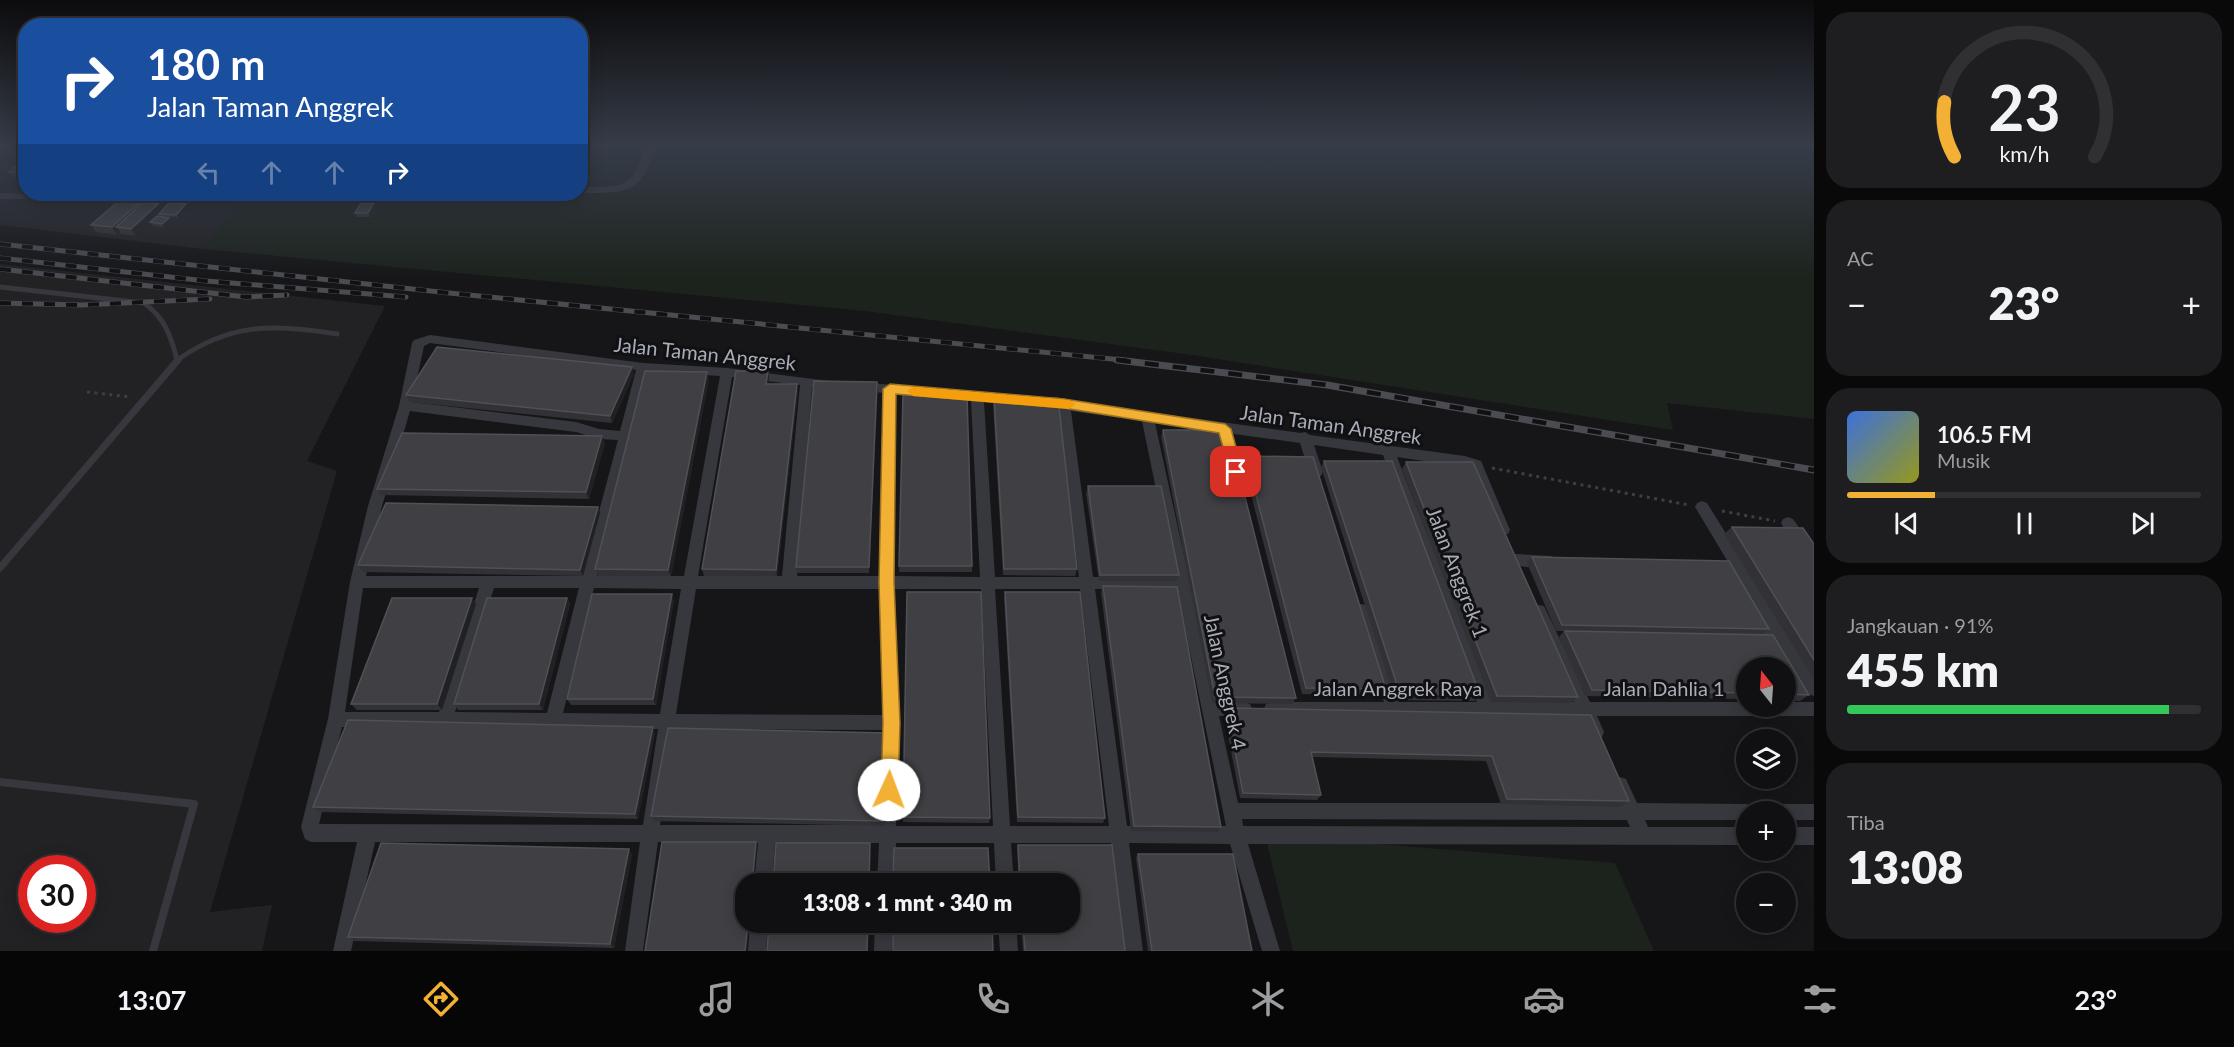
<!DOCTYPE html>
<html lang="id">
<head>
<meta charset="utf-8">
<style>
  :root { --surface:#101012; --page:#1e1e20; --text:#f1f3f6; --muted:#9c9d9f; --line:#303032; --accent:#f2b134 }
  body { margin:0; font-family:Lato,sans-serif; background:var(--page); color:var(--text); height:100vh; display:flex; flex-direction:column; font-size:22px; white-space:nowrap }
  * { box-sizing:border-box; margin:0 }
  p { font-size:20px; color:var(--muted) }
  .icon { flex:none; width:33px; height:33px; fill:none; stroke:currentColor; stroke-width:2; stroke-linecap:round; stroke-linejoin:round }
  .map { position:relative; flex:1; overflow:hidden }
  .side { display:flex; flex-direction:column; gap:12px; padding:12px; background:#09090a; width:420px }
  .side>* { flex:none }
  .top-card { position:absolute; left:18px; top:18px; width:570px; height:183px; border-radius:24px; box-shadow:0 3px 15px #0003,0 0 0 2px var(--line); background:#1a4fa0; color:#fff; overflow:hidden }
  .needle { width:39px; rotate:343deg }
  .tools { position:absolute; left:1736px; top:657px; display:grid; gap:12px }
  .tools a { display:grid; place-items:center; width:60px; height:60px; border-radius:50%; background:var(--surface); box-shadow:0 3px 15px #0003,0 0 0 2px var(--line); font-size:30px }
  .speed { position:absolute; left:18px; top:855px; display:flex; gap:12px; font-size:30px; font-weight:700; text-align:center }
  .speed>* { display:grid; place-content:center; width:78px; height:78px; border-radius:50%; background:var(--surface); box-shadow:0 3px 15px #0003,0 0 0 2px var(--line); line-height:1 }
  .speed .limit { border:9px solid #d22; background:#fff; color:#111 }
  .pin { position:absolute; display:grid; place-items:center; width:51px; height:51px; color:#fff; margin:-26px; border-radius:12px; box-shadow:0 3px 9px #0006 }
  .me { position:absolute; width:66px; margin:-33px; rotate:2deg; stroke-linejoin:round; filter:drop-shadow(0 0 4px #0008) }
  .turn { display:flex; align-items:center; gap:21px; height:126px; padding:0 30px; font-size:27px }
  .turn .icon { width:78px; height:78px; stroke-width:2.5 }
  .turn b { display:block; font-size:42px; line-height:51px }
  .lanes { display:flex; align-items:center; height:57px; padding:0 30px; background:#0003; justify-content:center; gap:30px; direction:ltr }
  .lanes .off { opacity:.35 }
  .big { font-size:45px; font-weight:800; line-height:1.1 }
  .side .tile { flex:1; display:flex; flex-direction:column; justify-content:center; gap:9px; min-width:0; padding:0 21px; border-radius:24px; background:var(--page) }
  .side .dial { align-items:center; gap:0 }
  .dial svg { height:156px; overflow:visible; fill:none; stroke:var(--line); stroke-width:7; stroke-linecap:round; text-anchor:middle }
  .dial text { fill:var(--text); stroke:none }
  .song { display:flex; align-items:center; gap:18px }
  .cover { width:72px; height:72px; border-radius:9px; background:linear-gradient(135deg,hsl(220 70% 55%),hsl(60 70% 35%)) }
  .played { height:6px; border-radius:3px; background:linear-gradient(90deg,var(--accent) 25%,var(--line) 25%) }
  .keys { display:flex; justify-content:space-around; direction:ltr }
  .heat { display:flex; justify-content:space-between; align-items:center; font-size:33px; direction:ltr }
  .charge { height:9px; border-radius:4px; background:linear-gradient(90deg,#34c759 91%,var(--line) 0) }
  .trip { position:absolute; left:735px; top:873px; width:345px; height:60px; border-radius:24px; background:var(--surface); box-shadow:0 3px 15px #0003,0 0 0 2px var(--line); font-weight:800; line-height:60px; text-align:center }
  .menu { display:flex; height:96px; justify-content:space-around; align-items:center; background:#060607; color:var(--muted) }
  .menu .icon { width:42px; height:42px }
  .menu .current { color:var(--accent) }
  .menu b { font-size:27px; color:var(--text) }
  main { display:flex; flex:1; min-height:0 }
  .map>svg:first-child { display:block }
  .built { fill:#222225; fill-rule:evenodd }
  .green { fill:#1c231d }
  .lines { fill:none; stroke-linecap:round; stroke-linejoin:round }
  .path { stroke:#3d3f44; stroke-width:3; stroke-dasharray:3 4.5; stroke-linecap:butt }
  .lane-far2 { stroke:#37383d; stroke-width:5 }
  .lane-far1 { stroke:#37383d; stroke-width:7 }
  .lane { stroke:#37383d; stroke-width:8 }
  .street { fill:#37383d; fill-rule:evenodd }
  .rail-far1-casing { stroke:#4a4c52; stroke-width:5 }
  .rail-casing { stroke:#4a4c52; stroke-width:7 }
  .rail-far1 { stroke:#111113; stroke-width:4; stroke-dasharray:11; stroke-linecap:butt }
  .rail { stroke:#111113; stroke-width:4.5; stroke-dasharray:14; stroke-linecap:butt }
  .wall { fill:#323236 }
  .shaded-wall { fill:#212124 }
  .building { fill:#3f3f44; stroke:#4f5156; stroke-width:1.5 }
  .route { fill:#f2b134; stroke:#9d7322; stroke-width:1.5 }
  .slow { fill:#f59e0b }
  .labels { text-anchor:middle; dominant-baseline:central; stroke-width:6; stroke-linejoin:round; paint-order:stroke }
  .street-label { font-size:20px; fill:#a8adb8; stroke:#111113 }
</style>
</head>
<body>
<main>
<div class="map">
<svg width="1814" height="951" viewBox="0 0 1814 951">
  <rect width="100%" height="100%" fill="#161618"/>
  <g class="built">
    <polygon points="0,146 25,146 26,194 250,194 203,249 0,225"/>
    <path d="M0,264L385,306L307,461L337,471L210,912L272,905L262,951H0ZM32,868H82V920H32Z"/>
  </g>
  <g class="green">
    <polygon points="581,146 1814,146 1814,419 1667,403 1673,430 1192,355 865,311 203,249 250,194 580,194"/>
    <polygon points="1265,835 1615,863 1654,951 1293,951"/>
  </g>
  <g class="lines">
    <g class="path">
      <polyline points="87,392 131,397"/>
      <polyline points="1492,468 1689,505"/>
      <polyline points="1722,511 1775,521"/>
    </g>
    <g class="lane-far2">
      <path d="M0,287L144,303C165,318 171,336 177,360"/>
      <path d="M176,361C230,322 275,324 337,334"/>
    </g>
    <polyline class="lane-far1" points="0,568 178,360"/>
    <polyline class="lane" points="0,782 194,804 153,951"/>
    <g class="street">
      <path d="M646,146H656C641,195 627,193 580,193V187C623,187 632,190 646,146Z"/>
      <polygon points="0,193 26,194 272,194 267,197 0,199"/>
      <path d="M430,335L643,363L727,368L837,382L839,385L833,390L812,387L797,576H880L884,393L857,390L855,387L857,384L861,382L1016,397L1018,400L1016,403L1012,405L984,402L995,577H1079L1058,409L1036,405L1034,402L1036,399C1045,396 1055,401 1064,398L1069,401L1301,433L1305,432L1310,435L1465,456L1481,461L1510,530L1508,534H1498L1471,468L1397,457L1493,702H1574L1532,611L1534,606L1539,605L1544,606L1590,702H1746V706H1785V702H1814V716H1597L1604,732L1602,737L1596,740L1590,737L1580,716H1272L1266,714L1264,709L1266,704L1272,702H1384L1354,610L1356,605L1361,604L1366,605L1368,610L1400,702H1477L1383,455L1314,445L1323,472L1321,476H1311L1309,472L1300,443L1155,423L1216,702H1244L1250,704L1252,709L1250,714L1244,716H1219L1238,803H1620L1612,785L1614,779L1620,777L1626,779L1637,803L1746,804L1752,806L1754,812H1746V820H1645L1648,827H1746V845L1248,844L1280,951H1262L1230,844L1129,843L1143,951H1125L1111,843H1011L1014,884H996L994,843H896L895,884H877L879,843H775L772,884H754L758,843L658,842L643,951H625L640,842H375L351,951H333L357,842H311L305,839L301,827L328,719L350,582L368,506L399,406L412,343L414,340ZM430,343L636,370L620,431L599,429L576,422L412,402L424,346ZM648,372L720,376L684,576H597ZM732,377L800,385L782,576H698ZM896,395L971,401L980,577L894,576ZM410,411L576,432L599,439L618,440L582,576H366L382,506ZM1071,411L1142,421L1174,577H1093ZM363,588H479L439,712H345ZM494,588H579L547,713L455,712ZM594,588L681,589L660,714L563,713ZM696,589H880L883,715L676,714ZM895,589H981L993,826H896L899,723ZM995,589H1080L1109,826H1010ZM1095,589H1177L1226,826H1127ZM342,727L658,729L643,825L319,824ZM674,729L883,730L879,825H660ZM1242,819L1627,820L1630,827L1243,826Z"/>
      <polygon points="1702,501 1707,503 1814,675 1814,696 1808,694 1777,644 1752,642 1749,637 1752,632 1769,630 1695,507 1697,503"/>
      <polygon points="1788,517 1793,519 1814,549 1814,566 1809,564 1783,527 1781,523 1783,519"/>
      <path d="M1516,554L1552,556L1554,560L1552,564C1541,568 1522,568 1511,564L1509,560L1511,556Z"/>
      <polygon points="1785,804 1814,804 1814,820 1785,820 1785,812 1777,812 1779,806"/>
      <rect x="1785" y="827" width="29" height="18"/>
      <polygon points="750,922 768,922 766,951 748,951"/>
      <polygon points="875,922 893,922 892,951 874,951"/>
      <polygon points="998,922 1016,922 1018,951 1000,951"/>
    </g>
    <defs>
      <g id="rail-far1">
        <polyline points="0,244 449,293 1132,361"/>
        <polyline points="0,258 206,281 406,297"/>
        <polyline points="0,269 246,297 287,295"/>
        <polyline points="0,303 81,305 210,299"/>
      </g>
      <polyline id="rail" points="1117,360 1327,385 1814,470"/>
    </defs>
    <use href="#rail-far1" class="rail-far1-casing"/>
    <use href="#rail" class="rail-casing"/>
    <use href="#rail-far1" class="rail-far1"/>
    <use href="#rail" class="rail"/>
  </g>
  <g class="wall">
    <polygon points="26,162 26,179 14,179 9,172"/>
    <polygon points="374,203 376,207 370,217 357,217 355,213"/>
    <polygon points="141,204 162,210 186,204 188,207 179,218 165,217 169,218 171,222 164,228 153,226 150,222 136,236 121,234 120,232 117,235 96,232 91,225"/>
    <polygon points="768,371 769,378 768,384 798,391 777,576 704,576 702,569"/>
    <polygon points="634,374 612,423 410,402 406,395"/>
    <polygon points="709,379 671,576 598,576 595,569"/>
    <polygon points="877,382 869,573 797,573 796,567"/>
    <polygon points="903,394 972,566 972,572 899,572"/>
    <polygon points="994,397 1077,569 1075,576 1003,575 993,404"/>
    <polygon points="1163,430 1296,698 1292,704 1212,703 1161,436"/>
    <polygon points="605,443 589,499 381,495 377,489"/>
    <polygon points="1246,456 1386,689 1382,695 1302,694 1243,463"/>
    <polygon points="1324,461 1480,695 1475,701 1395,700 1321,467"/>
    <polygon points="1406,462 1578,697 1571,703 1491,702 1402,469"/>
    <polygon points="1088,486 1179,575 1176,581 1099,581 1086,493"/>
    <polygon points="598,507 600,513 583,576 363,572 358,565"/>
    <polygon points="1732,527 1814,544 1814,680 1724,534"/>
    <polygon points="1532,557 1769,629 1762,635 1809,695 1800,701 1785,700 1785,668 1746,668 1746,699 1585,696 1559,637 1564,631 1556,631 1527,563"/>
    <polygon points="1103,586 1221,827 1218,832 1131,831 1101,592"/>
    <polygon points="907,592 990,818 989,823 903,822"/>
    <polygon points="1005,592 1105,818 1103,823 1017,822 1004,598"/>
    <polygon points="567,598 570,604 543,710 458,710 454,704"/>
    <polygon points="674,600 656,705 571,705 567,699"/>
    <polygon points="476,604 442,710 357,710 351,704"/>
    <polygon points="1227,708 1591,715 1629,801 1621,807 1501,804 1486,761 1312,757 1321,795 1317,800 1240,798 1224,714"/>
    <polygon points="655,733 638,819 319,812 313,807"/>
    <polygon points="887,739 884,826 654,821 651,816"/>
    <polygon points="1018,845 1112,845 1125,951 1023,951 1021,922 1070,922 1070,884 1019,884 1017,849"/>
    <polygon points="632,854 614,948 354,941 348,937"/>
    <polygon points="1138,854 1252,951 1148,951 1136,858"/>
  </g>
  <g class="shaded-wall">
    <polygon points="140,202 145,209 116,227 120,232 117,235 112,227"/>
    <polygon points="374,203 376,207 370,217 368,213"/>
    <polygon points="158,204 163,211 136,236 131,229"/>
    <polygon points="186,204 188,207 179,218 176,215"/>
    <polygon points="169,218 171,222 164,228 162,224"/>
    <polygon points="632,367 634,374 612,423 610,416"/>
    <polygon points="768,371 769,378 767,391 766,384"/>
    <polygon points="707,372 709,379 671,576 668,570"/>
    <polygon points="877,382 878,389 869,573 869,567"/>
    <polygon points="797,384 798,391 777,576 776,570"/>
    <polygon points="602,436 605,443 589,499 586,492"/>
    <polygon points="598,507 600,513 583,576 580,570"/>
    <polygon points="672,594 674,600 656,705 653,699"/>
    <polygon points="472,598 476,604 442,710 437,704"/>
    <polygon points="567,598 570,604 543,710 539,704"/>
    <polygon points="653,727 655,733 638,819 635,814"/>
    <polygon points="756,842 757,847 754,884 752,884"/>
    <polygon points="629,849 632,854 614,948 610,944"/>
    <polygon points="748,922 750,922 747,951 745,951"/>
  </g>
  <g class="building">
    <polygon points="20,162 26,162 26,173 9,172"/>
    <polygon points="120,200 140,202 112,227 91,225"/>
    <polygon points="143,202 158,204 131,229 116,227"/>
    <polygon points="169,203 186,204 176,215 159,214"/>
    <polygon points="361,203 374,203 368,213 355,213"/>
    <polygon points="157,216 169,218 162,224 150,222"/>
    <polygon points="437,347 632,367 610,416 406,395"/>
    <polygon points="645,371 707,372 668,570 595,569"/>
    <polygon points="736,371 768,371 766,384 797,384 776,570 702,569"/>
    <polygon points="814,381 877,382 869,567 796,567"/>
    <polygon points="903,394 967,394 972,566 899,566"/>
    <polygon points="994,397 1058,398 1077,569 1004,569"/>
    <polygon points="1163,430 1228,430 1296,698 1215,697"/>
    <polygon points="402,433 602,436 586,492 377,489"/>
    <polygon points="1246,456 1313,457 1386,689 1306,688"/>
    <polygon points="1324,461 1392,461 1480,695 1400,694"/>
    <polygon points="1406,462 1473,462 1578,697 1497,696"/>
    <polygon points="1088,486 1161,486 1179,575 1100,575"/>
    <polygon points="386,503 598,507 580,570 358,565"/>
    <polygon points="1732,527 1803,528 1814,544 1814,660"/>
    <polygon points="1532,557 1729,561 1769,629 1562,625"/>
    <polygon points="1103,586 1177,587 1221,827 1134,826"/>
    <polygon points="907,592 981,592 990,818 903,817"/>
    <polygon points="1005,592 1080,592 1105,818 1018,817"/>
    <polygon points="592,594 672,594 653,699 567,699"/>
    <polygon points="392,598 472,598 437,704 351,704"/>
    <polygon points="487,598 567,598 539,704 454,704"/>
    <polygon points="1565,631 1773,635 1809,695 1785,694 1785,668 1746,668 1746,693 1592,690"/>
    <polygon points="1227,708 1591,715 1629,801 1507,799 1492,756 1311,752 1321,795 1243,793"/>
    <polygon points="348,720 653,727 635,814 313,807"/>
    <polygon points="668,728 887,733 883,821 651,816"/>
    <polygon points="662,842 756,842 752,884 746,884 746,922 748,922 745,951 645,951"/>
    <polygon points="381,843 629,849 610,944 348,937"/>
    <polygon points="776,843 870,843 869,884 773,884"/>
    <polygon points="1018,845 1112,845 1125,951 1025,951 1023,922 1070,922 1070,884 1020,884"/>
    <polygon points="894,848 988,848 990,884 893,884"/>
    <polygon points="1138,854 1233,854 1252,951 1152,951"/>
    <polygon points="769,922 868,922 867,951 767,951"/>
    <polygon points="893,922 992,922 993,951 893,951"/>
  </g>
  <linearGradient id="sky" x2="0" y2="1"><stop stop-color="#0c0c0d"/><stop offset="0.52" stop-color="#363c48"/><stop offset="1" stop-color="#363c48" stop-opacity="0"/></linearGradient>
  <rect width="1814" height="280" fill="url(#sky)"/>
  <polygon class="route" points="890,384 1064,399 1225,424 1231,429 1243,472 1236,477 1231,476 1219,433 1064,408 896,394 894,582 900,723 898,790 895,795 889,798 883,795 881,790 883,723 879,582 883,389"/>
  <polygon class="slow" points="913,387 1069,400 1076,404 1069,409 913,396 907,391"/>
  <g class="labels">
    <g class="street-label">
      <text transform="translate(705 353) rotate(6)">Jalan Taman Anggrek</text>
      <text transform="translate(1331 424) rotate(8)">Jalan Taman Anggrek</text>
      <text transform="translate(1458 572) rotate(69)">Jalan Anggrek 1</text>
      <text transform="translate(1226 682) rotate(78)">Jalan Anggrek 4</text>
      <text x="1398" y="688">Jalan Anggrek Raya</text>
      <text x="1664" y="688">Jalan Dahlia 1</text>
    </g>
  </g>
</svg>
<div class="tools">
<a><svg class="needle" viewBox="-14 -14 28 28"><path d="M0-13l5 13h-10z" fill="#e53935"/><path d="M0 13l5-13h-10z" fill="#9c9d9f"/></svg></a>
<a><svg class="icon" aria-label="layers" viewBox="0 0 24 24"><path d="M12 4l9 5-9 5-9-5zM3 14l9 5 9-5"/></svg></a>
<a>+</a>
<a>−</a>
</div>
<div class="speed"><div class="limit">30</div></div>
<div class="pin" style="left:1236px;top:472px;background:#d93025"><svg class="icon" aria-label="arrive" viewBox="0 0 24 24"><path d="M6 21V4h12l-3 4 3 4H6"/></svg></div>
<svg class="me" style="left:889px;top:790px" viewBox="-20 -20 40 40"><circle r="19" fill="#fff"/><path d="M0-13L10 11 0 6-10 11z" fill="#f2b134"/></svg>
<div class="trip">13:08 · 1 mnt · 340 m</div>
<div class="top-card">
<div class="turn"><svg class="icon" aria-label="right" viewBox="0 0 24 24"><path d="M7 20v-9h11M14 6l5 5-5 5"/></svg><div><b>180 m</b>Jalan Taman Anggrek</div></div>
<div class="lanes"><svg class="icon off" aria-label="left" viewBox="0 0 24 24"><path d="M17 20v-9H6M10 6l-5 5 5 5"/></svg><svg class="icon off" aria-label="ahead" viewBox="0 0 24 24"><path d="M12 20V5M6 11l6-6 6 6"/></svg><svg class="icon off" aria-label="ahead" viewBox="0 0 24 24"><path d="M12 20V5M6 11l6-6 6 6"/></svg><svg class="icon" aria-label="right" viewBox="0 0 24 24"><path d="M7 20v-9h11M14 6l5 5-5 5"/></svg></div>
</div>
</div>
<section class="side">
<div class="tile dial"><svg viewBox="0 0 100 80">
<path d="M14 69A42 42 0 1 1 86 69"/>
<path d="M14 69A42 42 0 0 1 9 41" stroke="#f2b134"/>
<text x="50" y="56" font-size="32" font-weight="700">23</text>
<text x="50" y="72" font-size="11">km/h</text>
</svg></div>
<div class="tile"><p>AC</p>
<div class="heat"><a>−</a><b class="big">23°</b><a>+</a></div>
</div>
<div class="tile">
<div class="song"><i class="cover"></i><div><b>106.5 FM</b><p>Musik</p></div></div>
<div class="played"></div>
<div class="keys"><svg class="icon" aria-label="previous" viewBox="0 0 24 24"><path d="M18 5L8 12l10 7zM5 5v14"/></svg><svg class="icon" aria-label="pause" viewBox="0 0 24 24"><path d="M8 5v14M16 5v14"/></svg><svg class="icon" aria-label="next" viewBox="0 0 24 24"><path d="M6 5l10 7-10 7zM19 5v14"/></svg></div>
</div>
<div class="tile"><p>Jangkauan · 91%</p><b class="big">455 km</b><div class="charge"></div></div>
<div class="tile"><p>Tiba</p><b class="big">13:08</b></div>
</section>
</main>
<nav class="menu">
<b>13:07</b>
<svg class="icon current" aria-label="directions" viewBox="0 0 24 24"><path d="M12 3l9 9-9 9-9-9zM9 14v-3h6M13 9l2 2-2 2"/></svg>
<svg class="icon" aria-label="music" viewBox="0 0 24 24"><path d="M9 18V5l10-2v13"/><circle cx="6" cy="18" r="3"/><circle cx="16" cy="16" r="3"/></svg>
<svg class="icon" aria-label="phone" viewBox="0 0 24 24"><path d="M5 4h4l2 5-3 2q2 4 5 5l2-3 5 2v4C11 20 4 13 5 4z"/></svg>
<svg class="icon" aria-label="climate" viewBox="0 0 24 24"><path d="M12 3v18M4 7l16 10M4 17L20 7"/></svg>
<svg class="icon" aria-label="car" viewBox="0 0 24 24"><path d="M5 17H2v-5l4-1 3-4h7l3 4 3 1v5h-3M9 17h6M6 11h13"/><circle cx="7" cy="17" r="2"/><circle cx="17" cy="17" r="2"/></svg>
<svg class="icon" aria-label="filters" viewBox="0 0 24 24"><path d="M4 7h16M4 17h16"/><circle cx="9" cy="7" r="2"/><circle cx="15" cy="17" r="2"/></svg>
<b>23°</b>
</nav>
</body>
</html>
